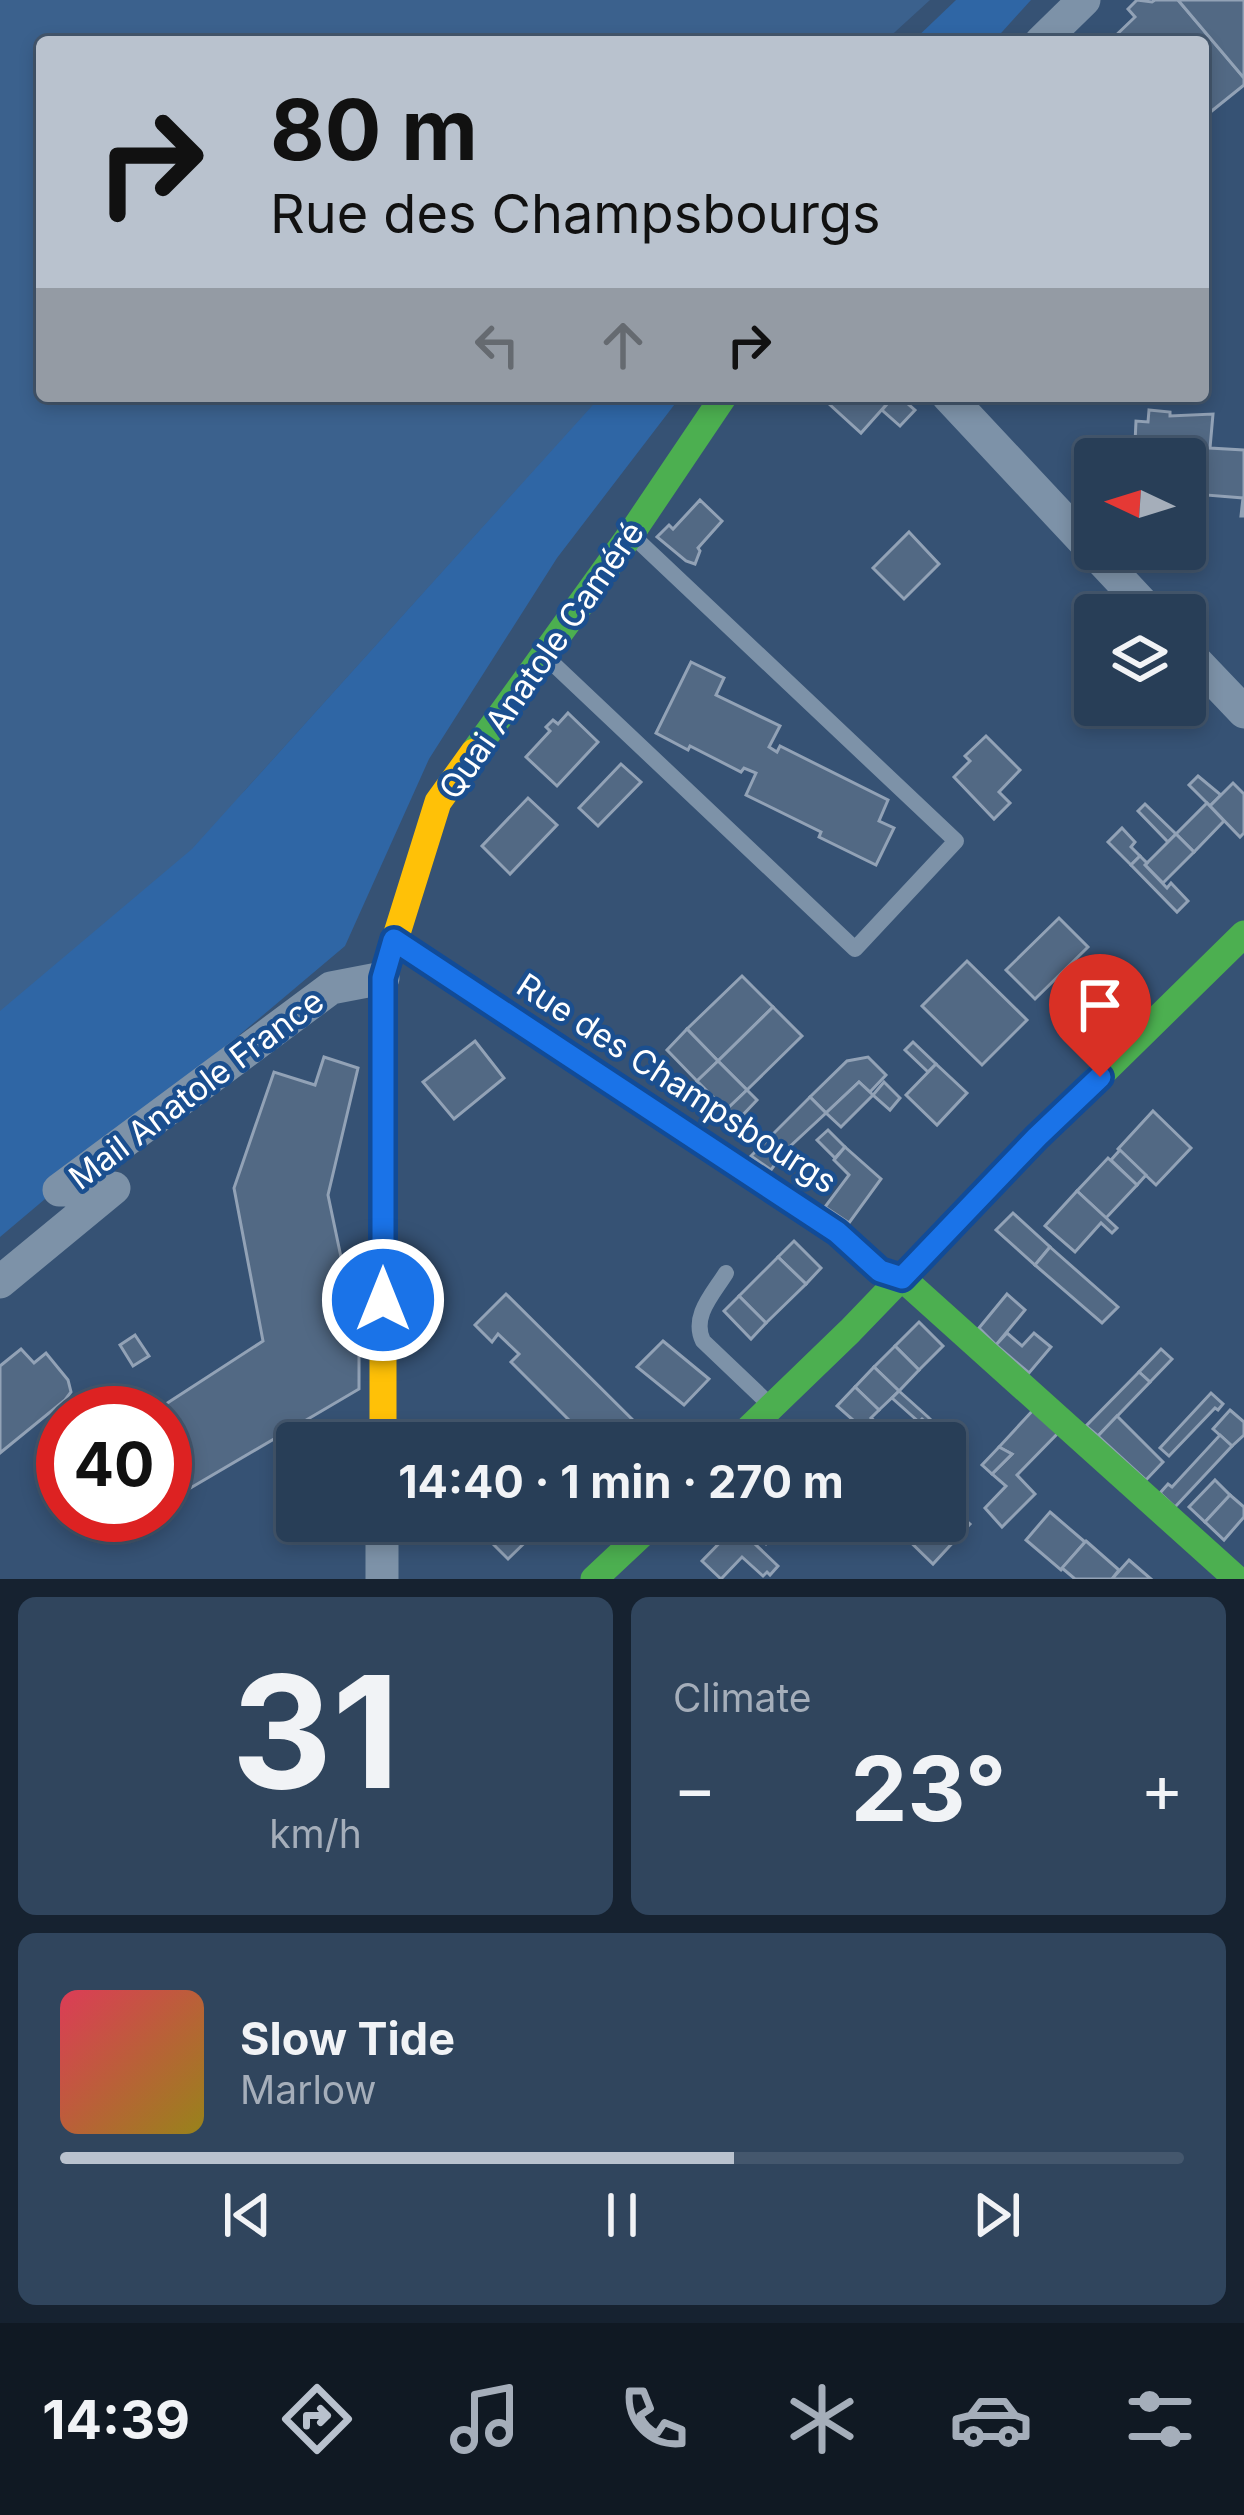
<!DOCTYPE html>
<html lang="en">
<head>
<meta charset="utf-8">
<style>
  :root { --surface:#283e57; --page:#30455d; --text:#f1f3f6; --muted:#a5aeba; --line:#44576d; --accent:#b9c2ce }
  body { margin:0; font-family:Inter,sans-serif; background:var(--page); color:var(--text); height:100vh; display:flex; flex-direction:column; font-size:45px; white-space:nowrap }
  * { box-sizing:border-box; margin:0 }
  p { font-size:39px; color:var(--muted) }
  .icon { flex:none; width:66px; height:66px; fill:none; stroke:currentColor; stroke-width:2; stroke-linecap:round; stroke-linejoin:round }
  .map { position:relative; height:1579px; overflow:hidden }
  .sheet { display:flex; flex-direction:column; gap:18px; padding:18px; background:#162230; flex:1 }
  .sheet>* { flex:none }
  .guide { position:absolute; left:36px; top:36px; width:1173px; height:366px; border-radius:12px; box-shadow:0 6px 18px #0003,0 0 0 3px var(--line); background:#b9c2ce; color:#111; overflow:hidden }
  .needle { width:78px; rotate:274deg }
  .fabs { position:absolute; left:1074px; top:438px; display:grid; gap:24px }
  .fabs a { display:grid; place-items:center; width:132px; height:132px; border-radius:12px; background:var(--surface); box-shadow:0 6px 18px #0003,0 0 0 3px var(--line); font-size:60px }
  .speed { position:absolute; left:36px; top:1386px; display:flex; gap:24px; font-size:60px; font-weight:700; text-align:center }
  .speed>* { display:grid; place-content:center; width:156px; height:156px; border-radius:50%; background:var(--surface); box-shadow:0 6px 18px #0003,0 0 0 3px var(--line); line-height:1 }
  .speed .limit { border:18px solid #d22; background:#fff; color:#111 }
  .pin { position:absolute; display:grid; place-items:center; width:102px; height:102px; color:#fff; margin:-123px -51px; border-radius:50% 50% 50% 0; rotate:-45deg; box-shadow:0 0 12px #0007 }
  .pin .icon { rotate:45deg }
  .me { position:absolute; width:132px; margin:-66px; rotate:0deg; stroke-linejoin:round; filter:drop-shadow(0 0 9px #0008) }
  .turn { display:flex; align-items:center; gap:42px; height:252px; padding:0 36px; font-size:54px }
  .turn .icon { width:156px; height:156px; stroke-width:2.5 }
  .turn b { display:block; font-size:84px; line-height:102px }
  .lanes { display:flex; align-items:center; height:114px; padding:0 36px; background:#0003; justify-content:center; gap:60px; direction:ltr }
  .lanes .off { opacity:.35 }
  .big { font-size:90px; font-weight:700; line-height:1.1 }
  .sheet .tile { flex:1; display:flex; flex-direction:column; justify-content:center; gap:18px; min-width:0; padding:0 42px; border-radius:18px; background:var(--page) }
  .sheet .dial { align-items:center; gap:0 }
  .dial b { font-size:156px; line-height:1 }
  .song { display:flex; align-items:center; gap:36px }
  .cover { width:144px; height:144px; border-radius:18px; background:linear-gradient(135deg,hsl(350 70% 55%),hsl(50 70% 35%)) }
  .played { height:12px; border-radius:6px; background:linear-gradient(90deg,var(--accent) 60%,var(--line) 60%) }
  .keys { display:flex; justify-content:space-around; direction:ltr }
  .heat { display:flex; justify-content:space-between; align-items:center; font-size:66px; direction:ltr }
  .sheet .tiles { flex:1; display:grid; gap:18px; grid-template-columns:1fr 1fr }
  .tile:last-child { grid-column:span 2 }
  .trip { position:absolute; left:276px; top:1422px; width:690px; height:120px; border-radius:12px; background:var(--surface); box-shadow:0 6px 18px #0003,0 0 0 3px var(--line); font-weight:700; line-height:120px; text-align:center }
  .dock { display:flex; height:192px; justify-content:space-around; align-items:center; background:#101923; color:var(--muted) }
  .dock .icon { width:84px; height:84px }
  .dock .active { color:var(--accent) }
  .dock b { font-size:54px; color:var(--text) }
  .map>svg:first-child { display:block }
  .green { fill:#2f66a5 }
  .water { fill:#3b618d }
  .building { fill:#526984; stroke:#92a2b6; stroke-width:3 }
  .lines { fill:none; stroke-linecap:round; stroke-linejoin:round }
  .lane { stroke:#7d92a8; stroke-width:16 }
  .street { stroke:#7d92a8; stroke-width:33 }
  .fast { stroke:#4caf50; stroke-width:27 }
  .slow { stroke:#ffc107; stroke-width:27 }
  .route-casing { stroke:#114b97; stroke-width:30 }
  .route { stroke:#1a73e8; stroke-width:21 }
  .labels { text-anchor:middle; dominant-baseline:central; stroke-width:9; stroke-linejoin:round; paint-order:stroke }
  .street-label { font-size:33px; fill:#fff; stroke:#1b4f8f }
</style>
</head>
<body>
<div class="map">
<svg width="1244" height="1579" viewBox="0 0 1244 1579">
  <rect width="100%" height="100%" fill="#365274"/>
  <g class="green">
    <polygon points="956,0 1031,0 993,42 912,42"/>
    <polygon points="600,396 681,396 557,558 429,759 345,946 0,1237 0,995 245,790"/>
  </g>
  <polygon class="water" points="0,0 930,0 884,42 42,42 42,396 601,396 192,849 0,1011"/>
  <g class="building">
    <polygon points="1137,0 1152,2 1155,0 1178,0 1244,78 1244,85 1203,118 1203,42 1109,42 1135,17 1128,9"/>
    <polygon points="1178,0 1244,0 1244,78"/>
    <polygon points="835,396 894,396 861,433 828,403"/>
    <polygon points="894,396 899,396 915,410 900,426 882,410"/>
    <polygon points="1149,410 1170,412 1170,416 1213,414 1210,448 1244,450 1244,516 1241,516 1243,498 1207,495 1205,514 1185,512 1185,459 1126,459 1127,443 1135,443 1136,421 1148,422"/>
    <polygon points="700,500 722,521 698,548 700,551 695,564 686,561 657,537 669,525 673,529"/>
    <polygon points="909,532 939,564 904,599 873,568"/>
    <polygon points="691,662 724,678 716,695 780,726 769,747 777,752 780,746 888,800 879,821 894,828 876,865 819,837 821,832 746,795 756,773 744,768 741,772 690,746 688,750 656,733"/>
    <polygon points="568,713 598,742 557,786 526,757 550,731 546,727 553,720 558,724"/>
    <polygon points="986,736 1020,770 999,792 1010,803 994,819 954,777 970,761 965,756"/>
    <polygon points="621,764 641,782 598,826 579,808"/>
    <polygon points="1198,776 1221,795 1210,806 1189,785"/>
    <polygon points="1233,783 1244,794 1244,833 1240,837 1210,806"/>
    <polygon points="528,798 557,825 510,874 482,846"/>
    <polygon points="1207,803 1224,821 1194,852 1176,834"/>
    <polygon points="1145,804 1176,834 1168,842 1138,811"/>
    <polygon points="1122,828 1135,842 1131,847 1140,856 1131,865 1108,842"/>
    <polygon points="1176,834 1194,852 1163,883 1145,865"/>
    <polygon points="1140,856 1147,863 1145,865 1167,888 1171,883 1188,901 1177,912 1131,865"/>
    <polygon points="1059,918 1088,947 1035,999 1006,970"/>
    <polygon points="967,961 1027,1020 982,1065 922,1006"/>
    <polygon points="742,976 773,1007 718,1061 687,1029"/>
    <polygon points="773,1007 802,1036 747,1090 718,1061"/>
    <polygon points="687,1029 718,1061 697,1081 667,1050"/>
    <polygon points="475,1041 504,1078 454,1119 423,1082"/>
    <polygon points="913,1042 936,1064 928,1072 905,1050"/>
    <polygon points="324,1057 358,1068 328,1195 359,1343 359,1389 187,1490 165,1455 165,1413 152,1413 263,1341 234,1188 274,1072 315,1085"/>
    <polygon points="868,1057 886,1075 870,1092 859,1082 826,1113 810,1097 847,1061"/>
    <polygon points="718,1061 747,1090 726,1110 697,1081"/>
    <polygon points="936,1064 967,1093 937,1125 906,1095"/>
    <polygon points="859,1082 873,1095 841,1127 826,1113"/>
    <polygon points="884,1082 900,1098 890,1110 873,1095"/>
    <polygon points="747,1090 757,1100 737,1121 726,1110"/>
    <polygon points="810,1097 826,1113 784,1152 771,1170 751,1156"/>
    <polygon points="1153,1111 1191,1148 1156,1185 1118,1149"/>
    <polygon points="828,1130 845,1147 835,1158 817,1140"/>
    <polygon points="845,1147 881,1179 849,1223 825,1207 849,1175 834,1160"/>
    <polygon points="1120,1150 1146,1175 1137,1185 1111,1160"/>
    <polygon points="1108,1158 1137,1185 1106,1218 1077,1191"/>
    <polygon points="1077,1191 1117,1228 1112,1233 1101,1223 1075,1252 1045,1226"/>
    <polygon points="1013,1213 1050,1247 1035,1265 996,1230"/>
    <polygon points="794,1241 821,1268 806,1284 778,1257"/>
    <polygon points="1050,1247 1118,1307 1102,1323 1035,1265"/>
    <polygon points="778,1257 806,1284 766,1323 739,1296"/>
    <polygon points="506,1294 656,1443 592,1443 511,1362 519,1354 498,1334 492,1342 475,1325"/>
    <polygon points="1007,1294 1025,1310 996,1345 979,1328"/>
    <polygon points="739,1296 766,1323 751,1339 724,1311"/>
    <polygon points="919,1322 943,1346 919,1370 895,1346"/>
    <polygon points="1007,1333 1022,1346 1034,1333 1051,1347 1029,1373 996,1345"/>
    <polygon points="135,1335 149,1356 133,1366 120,1345"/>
    <polygon points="663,1341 709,1379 684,1405 637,1367"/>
    <polygon points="895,1346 919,1370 899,1391 874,1367"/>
    <polygon points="21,1349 34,1363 46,1353 68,1380 71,1392 65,1400 0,1453 0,1366"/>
    <polygon points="1161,1349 1172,1359 1150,1382 1139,1372"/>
    <polygon points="874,1367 899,1391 879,1410 855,1387"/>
    <polygon points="1139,1372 1150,1382 1098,1436 1086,1426"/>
    <polygon points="855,1387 879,1410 871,1418 900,1443 879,1443 837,1406"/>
    <polygon points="899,1391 928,1417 932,1421 928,1424 922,1419 919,1422 892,1398"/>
    <polygon points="1211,1393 1223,1404 1218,1410 1215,1408 1169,1456 1160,1448"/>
    <polygon points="1035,1408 1060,1431 1017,1475 1035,1494 1002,1527 985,1508 1006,1486 992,1474 1012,1454 999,1447"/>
    <polygon points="1230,1410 1244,1422 1244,1435 1232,1446 1213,1429"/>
    <polygon points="1117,1416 1163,1462 1146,1480 1098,1436"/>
    <polygon points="1220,1435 1232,1446 1175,1507 1160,1493 1168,1484 1172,1487"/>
    <polygon points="999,1447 1012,1454 992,1474 982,1465"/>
    <polygon points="1215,1480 1230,1495 1205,1522 1189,1507"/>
    <polygon points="1230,1495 1244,1507 1244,1517 1224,1540 1205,1522"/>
    <polygon points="945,1502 970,1524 933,1564 895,1527 900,1521 911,1531 921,1521 945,1521"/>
    <polygon points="1050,1512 1085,1542 1061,1570 1026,1540"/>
    <polygon points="470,1521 547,1521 508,1559"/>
    <polygon points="741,1521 788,1521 766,1544"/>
    <polygon points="736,1526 778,1566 770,1575 767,1572 763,1576 742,1557 721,1579 702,1561"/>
    <polygon points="1086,1541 1119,1570 1112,1579 1075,1579 1062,1568"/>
    <polygon points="1129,1560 1151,1579 1112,1579"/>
  </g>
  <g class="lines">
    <g class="lane">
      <polyline points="545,656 855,949 956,841 634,537"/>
      <path d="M726,1273C713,1294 691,1316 703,1341L767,1402"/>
    </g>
    <g class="street">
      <polyline points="1041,42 1084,0"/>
      <polyline points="948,396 1153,615"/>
      <polyline points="1185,650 1244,712"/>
      <polyline points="0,1282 114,1188 59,1190 331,988 383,978"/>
      <polyline points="382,1579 382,1521"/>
    </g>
    <g class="fast">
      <polyline points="474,752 631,534 724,396"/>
      <polyline points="394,940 837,1232 880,1271 902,1278 1237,1579"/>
      <polyline points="734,1443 850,1331 1037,1137 1244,934"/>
      <polyline points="594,1579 656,1521"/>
    </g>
    <polyline class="slow" points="383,1443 383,978 438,802 474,752"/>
  </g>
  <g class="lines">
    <defs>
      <polyline id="route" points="383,1300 383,978 394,940 837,1232 880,1271 902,1278 1037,1137 1100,1077"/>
    </defs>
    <use href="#route" class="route-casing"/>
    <use href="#route" class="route"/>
  </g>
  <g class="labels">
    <g class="street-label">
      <text transform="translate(541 660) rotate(-55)">Quai Anatole Caméré</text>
      <text transform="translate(677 1083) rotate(33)">Rue des Champsbourgs</text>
      <text transform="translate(196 1089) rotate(-37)">Mail Anatole France</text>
    </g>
  </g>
</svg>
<div class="fabs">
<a><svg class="needle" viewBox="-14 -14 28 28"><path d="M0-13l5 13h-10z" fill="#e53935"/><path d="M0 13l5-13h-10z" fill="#a5aeba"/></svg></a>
<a><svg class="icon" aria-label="layers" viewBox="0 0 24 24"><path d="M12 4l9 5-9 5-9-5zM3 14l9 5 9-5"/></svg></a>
</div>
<div class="speed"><div class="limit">40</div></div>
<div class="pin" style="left:1100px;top:1077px;background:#d93025"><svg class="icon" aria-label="arrive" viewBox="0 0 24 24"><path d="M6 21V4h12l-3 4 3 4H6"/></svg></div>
<svg class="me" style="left:383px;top:1300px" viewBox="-20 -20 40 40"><circle r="17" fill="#1a73e8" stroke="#fff" stroke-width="3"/><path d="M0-11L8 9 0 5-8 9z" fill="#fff"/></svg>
<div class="trip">14:40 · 1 min · 270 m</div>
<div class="guide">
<div class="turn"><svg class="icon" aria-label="right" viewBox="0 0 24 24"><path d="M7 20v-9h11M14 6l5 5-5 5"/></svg><div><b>80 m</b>Rue des Champsbourgs</div></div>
<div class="lanes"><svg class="icon off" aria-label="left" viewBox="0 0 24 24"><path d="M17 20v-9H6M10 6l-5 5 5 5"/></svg><svg class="icon off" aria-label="ahead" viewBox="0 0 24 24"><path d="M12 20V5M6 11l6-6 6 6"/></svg><svg class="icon" aria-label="right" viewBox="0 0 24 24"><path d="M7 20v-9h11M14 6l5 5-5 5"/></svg></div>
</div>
</div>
<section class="sheet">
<div class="tiles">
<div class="tile dial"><b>31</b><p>km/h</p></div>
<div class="tile"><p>Climate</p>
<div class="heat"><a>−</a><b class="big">23°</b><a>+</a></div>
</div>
<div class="tile">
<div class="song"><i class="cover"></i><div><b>Slow Tide</b><p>Marlow</p></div></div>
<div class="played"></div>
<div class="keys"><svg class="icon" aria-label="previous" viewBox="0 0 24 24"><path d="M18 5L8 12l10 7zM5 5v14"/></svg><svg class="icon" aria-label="pause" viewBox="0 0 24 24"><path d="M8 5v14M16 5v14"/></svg><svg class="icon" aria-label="next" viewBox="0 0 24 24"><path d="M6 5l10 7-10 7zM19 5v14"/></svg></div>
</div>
</div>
</section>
<nav class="dock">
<b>14:39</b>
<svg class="icon active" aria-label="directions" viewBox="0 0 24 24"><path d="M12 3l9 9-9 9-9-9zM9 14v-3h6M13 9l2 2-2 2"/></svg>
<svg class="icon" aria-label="music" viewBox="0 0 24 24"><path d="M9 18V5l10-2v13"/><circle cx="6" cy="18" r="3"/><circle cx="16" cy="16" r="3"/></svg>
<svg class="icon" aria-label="phone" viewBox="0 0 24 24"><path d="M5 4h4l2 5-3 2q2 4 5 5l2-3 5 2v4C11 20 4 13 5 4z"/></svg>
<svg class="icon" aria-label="climate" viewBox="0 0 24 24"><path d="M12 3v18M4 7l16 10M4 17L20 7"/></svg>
<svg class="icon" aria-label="car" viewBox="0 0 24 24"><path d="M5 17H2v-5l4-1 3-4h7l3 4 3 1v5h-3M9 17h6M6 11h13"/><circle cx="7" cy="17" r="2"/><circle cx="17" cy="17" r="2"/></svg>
<svg class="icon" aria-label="filters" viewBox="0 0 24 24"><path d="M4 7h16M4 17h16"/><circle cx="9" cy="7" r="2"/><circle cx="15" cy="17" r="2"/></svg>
</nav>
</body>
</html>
